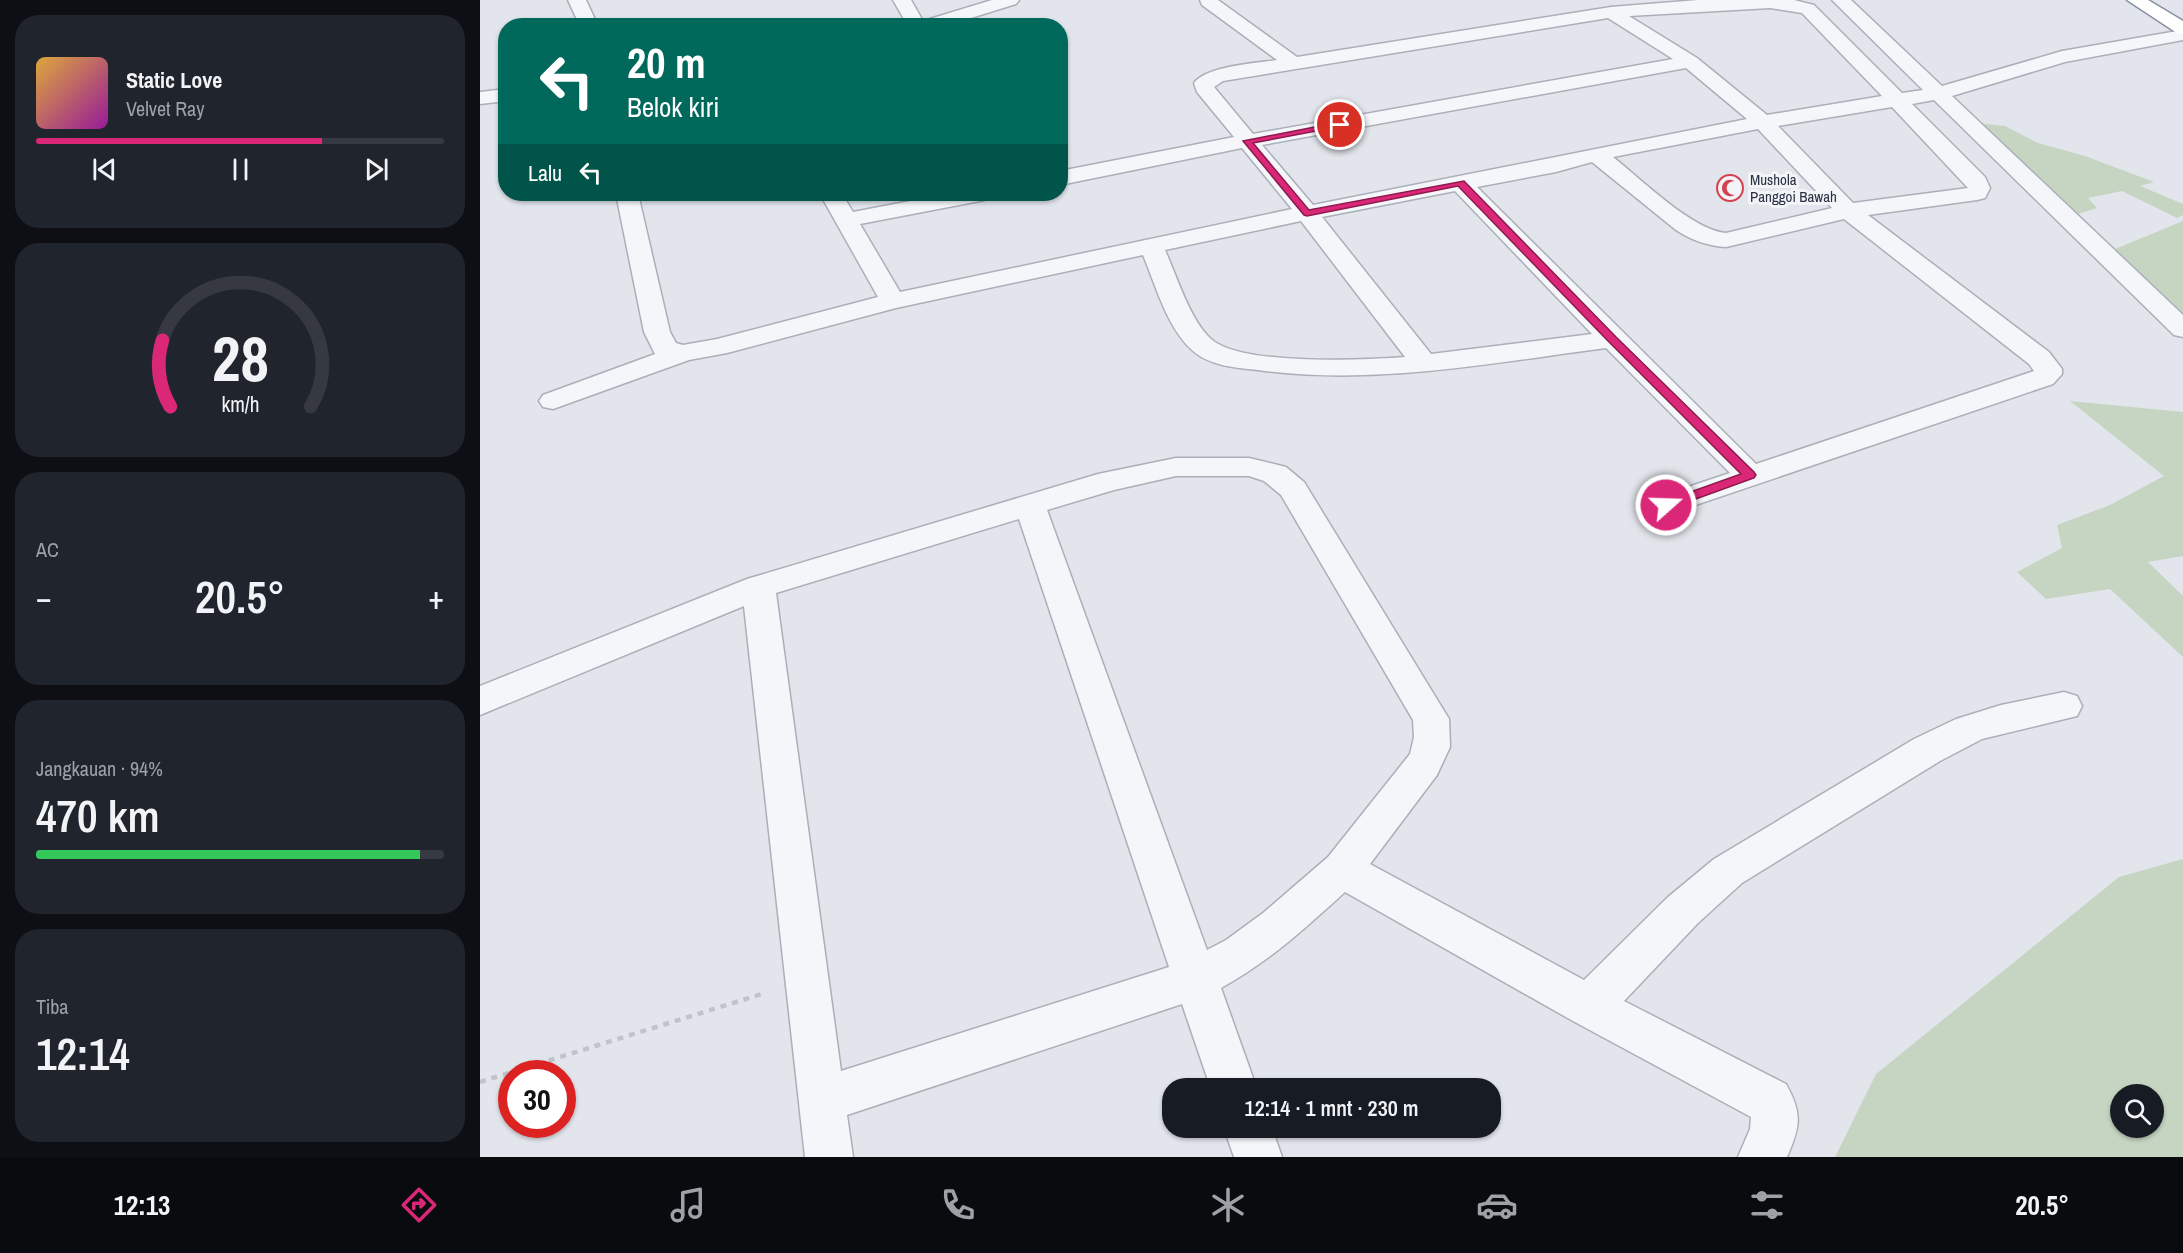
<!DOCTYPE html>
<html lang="id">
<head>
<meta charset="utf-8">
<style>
  :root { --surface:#171b24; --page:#20242c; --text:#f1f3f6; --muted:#9ea1a6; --line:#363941; --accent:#db2777 }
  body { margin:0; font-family:"Archivo Narrow",sans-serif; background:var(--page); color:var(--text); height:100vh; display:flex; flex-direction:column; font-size:22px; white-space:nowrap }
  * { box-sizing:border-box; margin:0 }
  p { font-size:20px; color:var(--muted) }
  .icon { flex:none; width:33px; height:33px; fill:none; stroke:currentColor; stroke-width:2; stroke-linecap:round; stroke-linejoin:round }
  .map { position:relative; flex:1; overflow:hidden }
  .details { display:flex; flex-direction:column; gap:15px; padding:15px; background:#0d0f14; width:480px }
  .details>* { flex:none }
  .guide { position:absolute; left:18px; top:18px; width:570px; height:183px; border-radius:24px; box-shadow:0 2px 4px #0004; background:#00695c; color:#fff; overflow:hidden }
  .fabs { position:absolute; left:1630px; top:1084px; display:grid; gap:12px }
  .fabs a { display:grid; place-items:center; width:54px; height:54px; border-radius:50%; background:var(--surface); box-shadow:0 2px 4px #0004; font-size:30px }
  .speed { position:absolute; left:18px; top:1060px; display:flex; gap:12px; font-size:30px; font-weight:700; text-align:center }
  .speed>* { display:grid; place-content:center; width:78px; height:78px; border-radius:50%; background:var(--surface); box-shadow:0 2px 4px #0004; line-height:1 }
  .speed .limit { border:9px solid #d22; background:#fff; color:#111 }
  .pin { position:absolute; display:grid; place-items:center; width:51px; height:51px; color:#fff; margin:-26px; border:3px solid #fff; border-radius:50%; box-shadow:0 2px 6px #0007 }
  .me { position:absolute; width:66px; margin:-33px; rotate:70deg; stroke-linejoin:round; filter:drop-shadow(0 0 4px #0008) }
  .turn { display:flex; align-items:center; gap:21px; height:126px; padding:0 30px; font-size:27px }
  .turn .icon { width:78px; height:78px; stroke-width:2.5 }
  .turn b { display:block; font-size:42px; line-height:51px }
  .then { display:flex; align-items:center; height:57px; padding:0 30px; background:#0003; gap:12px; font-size:22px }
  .big { font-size:45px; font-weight:600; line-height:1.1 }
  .details .card { flex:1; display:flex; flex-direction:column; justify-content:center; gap:9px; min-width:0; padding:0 21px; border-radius:24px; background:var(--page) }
  .details .dial { align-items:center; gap:0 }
  .dial svg { height:156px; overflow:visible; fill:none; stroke:var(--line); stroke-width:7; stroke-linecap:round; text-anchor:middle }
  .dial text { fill:var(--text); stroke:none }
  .song { display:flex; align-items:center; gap:18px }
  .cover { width:72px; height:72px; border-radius:9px; background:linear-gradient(135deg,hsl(40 70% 55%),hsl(300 70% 35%)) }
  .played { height:6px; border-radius:3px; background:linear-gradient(90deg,var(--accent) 70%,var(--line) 70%) }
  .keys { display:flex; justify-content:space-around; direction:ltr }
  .heat { display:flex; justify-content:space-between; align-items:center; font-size:33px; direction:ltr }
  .charge { height:9px; border-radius:4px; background:linear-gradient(90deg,#34c759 94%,var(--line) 0) }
  .trip { position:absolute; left:682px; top:1078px; width:339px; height:60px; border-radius:24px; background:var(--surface); box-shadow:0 2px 4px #0004; font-weight:600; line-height:60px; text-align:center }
  .menu { display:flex; height:96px; justify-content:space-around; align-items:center; background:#090b0e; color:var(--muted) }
  .menu .icon { width:42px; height:42px }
  .menu .current { color:var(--accent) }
  .menu b { font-size:27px; color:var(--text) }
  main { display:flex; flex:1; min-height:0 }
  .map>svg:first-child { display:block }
  .green { fill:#c6d5c2; fill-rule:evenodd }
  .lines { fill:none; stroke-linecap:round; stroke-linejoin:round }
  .minor-casing { stroke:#aaafb9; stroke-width:3 }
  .trunk-casing { stroke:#8891a2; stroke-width:3 }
  .path { stroke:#c0c3ca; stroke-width:4.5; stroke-dasharray:6 6; stroke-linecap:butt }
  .minor { fill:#f5f6f9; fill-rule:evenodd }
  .trunk { fill:#fff; fill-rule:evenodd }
  .route { fill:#db2777; stroke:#8e194d; stroke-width:1.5 }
  .labels { text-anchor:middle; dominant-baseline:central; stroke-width:6; stroke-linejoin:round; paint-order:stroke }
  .far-poi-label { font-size:15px; fill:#293144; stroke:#f2f4f8; text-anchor:start }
</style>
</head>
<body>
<main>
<section class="details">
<div class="card">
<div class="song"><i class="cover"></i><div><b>Static Love</b><p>Velvet Ray</p></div></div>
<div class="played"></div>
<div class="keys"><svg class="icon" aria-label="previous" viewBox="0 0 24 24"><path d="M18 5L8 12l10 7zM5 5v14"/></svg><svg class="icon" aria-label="pause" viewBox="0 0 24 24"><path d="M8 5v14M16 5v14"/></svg><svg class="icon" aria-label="next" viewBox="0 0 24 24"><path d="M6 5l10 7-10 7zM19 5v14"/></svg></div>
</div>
<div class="card dial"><svg viewBox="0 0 100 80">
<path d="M14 69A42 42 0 1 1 86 69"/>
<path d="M14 69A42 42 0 0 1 10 35" stroke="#db2777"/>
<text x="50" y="56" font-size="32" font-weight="700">28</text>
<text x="50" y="72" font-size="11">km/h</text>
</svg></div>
<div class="card"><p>AC</p>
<div class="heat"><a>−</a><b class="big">20.5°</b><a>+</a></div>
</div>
<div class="card"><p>Jangkauan · 94%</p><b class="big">470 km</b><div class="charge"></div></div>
<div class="card"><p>Tiba</p><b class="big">12:14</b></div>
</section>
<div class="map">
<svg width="1703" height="1157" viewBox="0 0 1703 1157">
  <rect width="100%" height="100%" fill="#e2e5eb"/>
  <g class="green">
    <polygon points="1495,123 1525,126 1558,143 1605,156 1674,182 1660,186 1703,204 1703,215 1697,218 1642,191 1608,198 1617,208 1592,216"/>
    <polygon points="1703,221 1703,318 1635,249"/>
    <polygon points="1590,401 1703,412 1703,556 1668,562 1703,596 1703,657 1630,589 1566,599 1537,572 1582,548 1577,525 1630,505 1684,476"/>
    <path d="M1703,859V1157H1355L1396,1074L1639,877ZM1641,1095H1674V1128H1641Z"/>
  </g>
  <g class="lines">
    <defs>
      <g id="minor">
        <polygon points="88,0 106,0 118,26 100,26"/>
        <polygon points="413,0 431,0 443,21 512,0 539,0 536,4 465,26 428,26"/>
        <path d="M720,0H738L817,57L1131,7L1218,0H1314L1334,5L1422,93L1443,90L1352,0H1371L1462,86L1582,51L1703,30V40L1585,62L1472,96L1703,315V337L1694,335L1454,100L1432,104L1505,177L1510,188L1505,198L1497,200L1388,215L1569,352L1582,369V374L1573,384L1186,515L1175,512L1170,505L1175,498L1250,473L1126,348C1011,363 894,386 778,370C757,368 730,366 713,351C687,328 676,286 663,255L416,308L247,353L209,360L73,409L63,407L59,401L63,395L175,354L164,332L136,194H158L190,332L196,343L203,345L237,339L398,297L340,194H362L373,212L467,194H511L508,199L500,201L380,224L420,292L812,209L762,148L580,185V171L754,137L717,92L714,83C726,66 777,63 797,60L722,5ZM1290,8L1322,13L1402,96L1287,115L1217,58L1149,16ZM1128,18L1193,59L773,134L734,87L743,81ZM1206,68L1267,119L833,205L782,145ZM1412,107L1488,188L1373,203L1298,126ZM1278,129L1352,208L1246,233C1212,230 1161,179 1133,157ZM1112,162L1196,230C1211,240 1228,246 1246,247L1364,219L1549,364L1554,371L1276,464L997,187L1076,172ZM975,191L1112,334L951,354L842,217ZM821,221L925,357C885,360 761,366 731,339C710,320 697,277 685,250Z"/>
        <polygon points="26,89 26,101 0,104 0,92"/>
        <path d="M696,458H769L806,467L824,482L969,719L970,747L957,775L890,864L1104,980L1188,897L1234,859L1434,739L1476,719L1521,705L1584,692L1597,696L1602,706L1597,716L1502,739L1460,761L1262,883L1218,923L1144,1001L1306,1084C1323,1114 1320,1127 1307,1157H1258L1270,1129L1271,1117L1093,1021L865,892C823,930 791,960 741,988L777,1089H731L702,1004L367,1115L373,1157H325L264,606L0,715V686L267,579L618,474ZM696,476H769L784,481L801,495L933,720L934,737L930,754L848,857L783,913L746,940L727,950L567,510L634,490ZM539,519L689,967L361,1071L296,593Z"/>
        <polygon points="744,1128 792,1128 802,1157 754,1157"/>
      </g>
      <polygon id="trunk" points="1647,0 1668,0 1703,21 1703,34 1697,33"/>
    </defs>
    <use href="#minor" class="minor-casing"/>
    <use href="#trunk" class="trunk-casing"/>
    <polyline class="path" points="0,1082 285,993"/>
    <use href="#minor" class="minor"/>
    <use href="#trunk" class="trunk"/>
  </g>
  <polygon class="route" points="860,122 863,123 863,126 773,143 829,210 984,181 1136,337 1274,472 1276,475 1274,478 1191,508 1182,508 1180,505 1182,502 1261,474 1128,341 978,186 827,216 824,215 763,141"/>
  <defs>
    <symbol id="mosque-ring" viewBox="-11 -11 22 22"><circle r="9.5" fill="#f2f4f8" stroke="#d4424f" stroke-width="1.5"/><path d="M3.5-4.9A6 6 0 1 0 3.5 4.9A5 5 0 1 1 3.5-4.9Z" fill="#d4424f"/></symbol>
  </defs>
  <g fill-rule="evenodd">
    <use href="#mosque-ring" x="1235" y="173" width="30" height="30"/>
  </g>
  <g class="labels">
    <g class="far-poi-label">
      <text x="1270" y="179">Mushola<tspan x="1270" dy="17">Panggoi Bawah</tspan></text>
    </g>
  </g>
</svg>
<div class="fabs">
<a><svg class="icon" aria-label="search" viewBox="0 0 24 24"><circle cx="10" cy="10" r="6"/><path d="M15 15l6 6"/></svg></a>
</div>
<div class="speed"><div class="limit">30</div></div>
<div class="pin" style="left:860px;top:125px;background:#d93025"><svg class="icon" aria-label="arrive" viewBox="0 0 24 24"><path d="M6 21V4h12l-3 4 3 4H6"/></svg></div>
<svg class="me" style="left:1186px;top:505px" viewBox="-20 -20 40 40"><circle r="17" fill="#db2777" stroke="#fff" stroke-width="3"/><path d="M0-11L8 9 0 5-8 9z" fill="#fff"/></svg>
<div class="trip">12:14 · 1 mnt · 230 m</div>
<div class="guide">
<div class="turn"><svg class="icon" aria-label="left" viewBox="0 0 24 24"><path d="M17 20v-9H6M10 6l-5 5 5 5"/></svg><div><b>20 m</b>Belok kiri</div></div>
<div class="then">Lalu<svg class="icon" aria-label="left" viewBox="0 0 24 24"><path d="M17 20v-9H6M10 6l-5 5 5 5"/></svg></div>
</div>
</div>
</main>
<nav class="menu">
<b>12:13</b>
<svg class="icon current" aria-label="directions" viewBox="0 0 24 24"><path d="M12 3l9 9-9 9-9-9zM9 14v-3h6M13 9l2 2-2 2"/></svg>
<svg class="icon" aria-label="music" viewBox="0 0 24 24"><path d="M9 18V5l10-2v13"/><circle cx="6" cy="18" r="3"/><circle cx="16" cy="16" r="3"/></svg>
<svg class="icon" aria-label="phone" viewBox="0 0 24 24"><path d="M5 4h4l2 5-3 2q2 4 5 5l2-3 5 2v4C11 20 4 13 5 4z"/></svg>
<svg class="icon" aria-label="climate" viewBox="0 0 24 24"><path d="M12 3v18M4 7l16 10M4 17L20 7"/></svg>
<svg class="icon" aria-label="car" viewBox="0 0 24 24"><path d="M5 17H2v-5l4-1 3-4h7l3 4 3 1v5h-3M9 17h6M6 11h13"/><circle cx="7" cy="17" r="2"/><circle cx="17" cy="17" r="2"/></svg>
<svg class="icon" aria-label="filters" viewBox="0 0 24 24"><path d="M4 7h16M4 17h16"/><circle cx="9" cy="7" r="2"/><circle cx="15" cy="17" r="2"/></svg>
<b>20.5°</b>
</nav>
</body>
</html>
